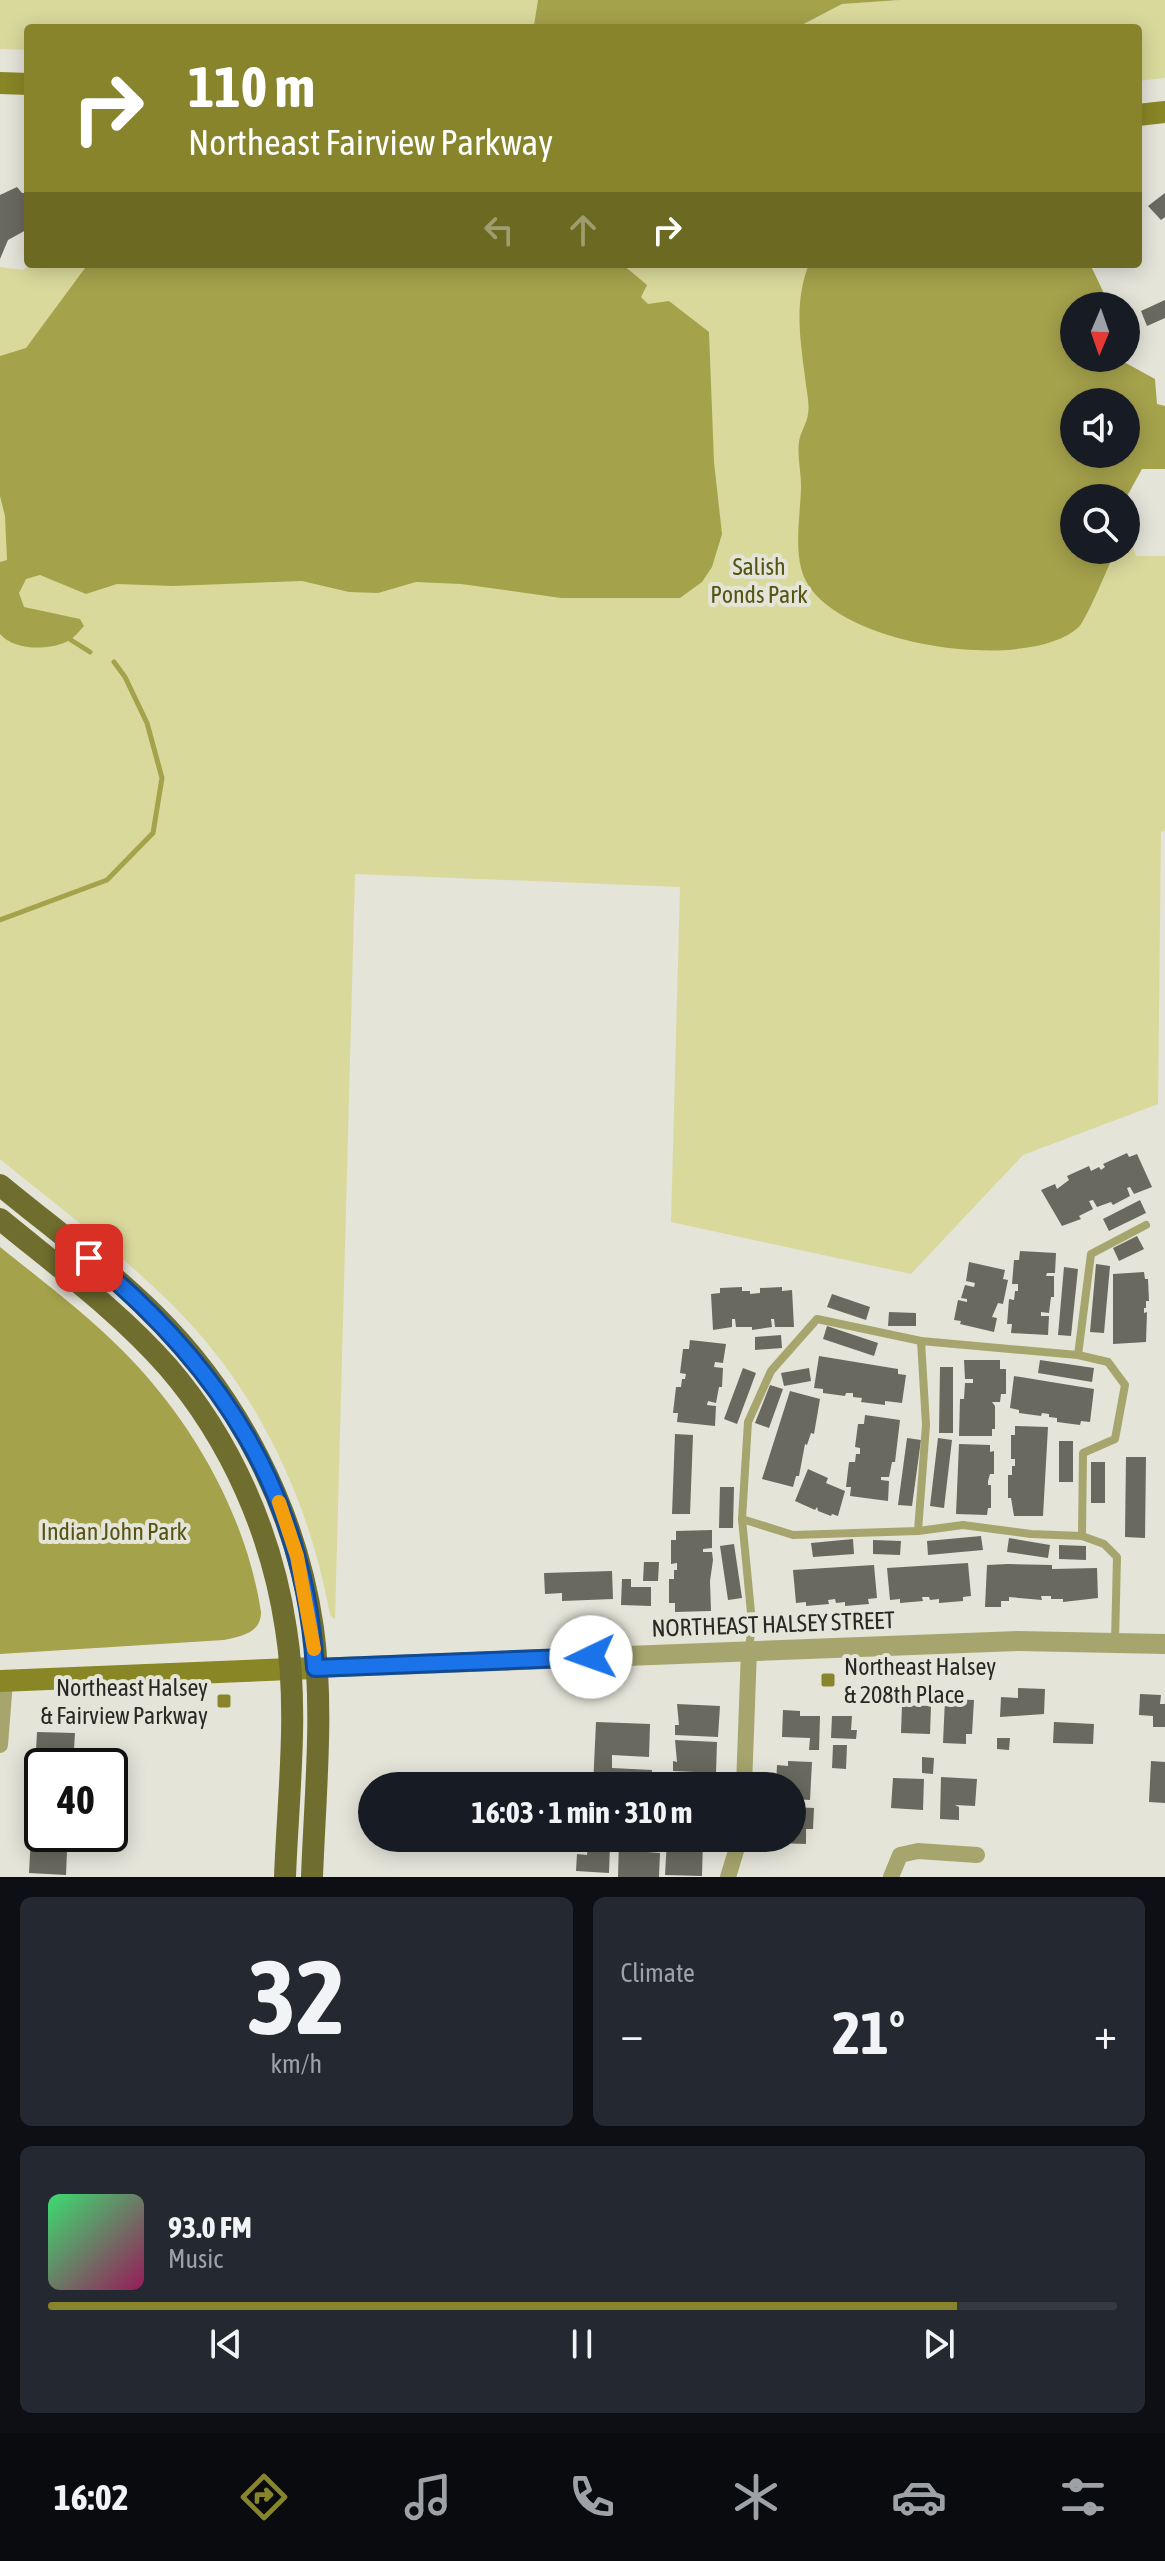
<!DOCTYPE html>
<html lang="en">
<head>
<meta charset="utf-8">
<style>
  :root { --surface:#171b24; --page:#242831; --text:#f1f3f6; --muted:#9ea1a6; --line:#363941; --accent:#87842c }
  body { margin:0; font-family:"Asap Condensed",sans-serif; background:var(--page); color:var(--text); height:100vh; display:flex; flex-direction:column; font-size:30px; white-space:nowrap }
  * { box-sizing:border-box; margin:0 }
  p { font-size:26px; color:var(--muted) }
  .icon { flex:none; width:44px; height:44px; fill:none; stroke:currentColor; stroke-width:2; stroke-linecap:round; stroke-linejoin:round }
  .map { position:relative; height:1877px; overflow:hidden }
  .details { display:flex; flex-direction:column; gap:20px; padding:20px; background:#0d0f14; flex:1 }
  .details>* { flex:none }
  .top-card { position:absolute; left:24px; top:24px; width:1118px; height:244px; border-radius:8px; box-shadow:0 4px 20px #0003; background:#87842c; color:#fff; overflow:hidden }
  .needle { width:52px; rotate:182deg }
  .controls { position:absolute; left:1060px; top:292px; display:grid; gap:16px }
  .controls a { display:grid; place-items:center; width:80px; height:80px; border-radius:50%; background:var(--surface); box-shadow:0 4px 20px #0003; font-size:40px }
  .speed { position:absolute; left:24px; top:1748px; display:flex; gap:16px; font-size:40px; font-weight:700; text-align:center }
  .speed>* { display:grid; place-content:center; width:104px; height:104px; border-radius:50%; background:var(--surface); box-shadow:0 4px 20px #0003; line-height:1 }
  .speed .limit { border:4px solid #111; border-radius:12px; background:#fff; color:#111 }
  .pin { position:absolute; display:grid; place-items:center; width:68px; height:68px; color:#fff; margin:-34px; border-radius:16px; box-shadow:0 4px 12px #0006 }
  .me { position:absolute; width:88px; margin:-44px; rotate:267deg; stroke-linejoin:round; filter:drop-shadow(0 0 6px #0008) }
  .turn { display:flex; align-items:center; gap:28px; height:168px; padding:0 32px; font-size:36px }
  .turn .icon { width:104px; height:104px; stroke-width:2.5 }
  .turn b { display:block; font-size:56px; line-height:68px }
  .lanes { display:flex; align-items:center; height:76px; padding:0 32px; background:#0003; justify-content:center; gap:40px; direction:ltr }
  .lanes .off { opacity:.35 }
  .big { font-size:60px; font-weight:700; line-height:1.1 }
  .details .widget { flex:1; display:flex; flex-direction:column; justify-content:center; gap:12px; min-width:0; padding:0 28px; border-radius:12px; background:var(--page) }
  .details .dial { align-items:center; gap:0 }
  .dial b { font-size:104px; line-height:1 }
  .song { display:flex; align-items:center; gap:24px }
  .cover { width:96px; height:96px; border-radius:12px; background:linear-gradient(135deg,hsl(140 70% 55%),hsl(330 70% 35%)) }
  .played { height:8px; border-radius:4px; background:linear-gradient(90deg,var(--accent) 85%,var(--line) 85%) }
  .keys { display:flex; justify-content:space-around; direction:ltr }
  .heat { display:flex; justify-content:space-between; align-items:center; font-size:44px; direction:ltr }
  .details .tiles { flex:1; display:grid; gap:20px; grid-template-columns:1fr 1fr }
  .widget:last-child { grid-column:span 2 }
  .trip { position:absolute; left:358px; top:1772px; width:448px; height:80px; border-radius:40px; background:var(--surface); box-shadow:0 4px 20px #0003; font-weight:700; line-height:80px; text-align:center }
  .dock { display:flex; height:128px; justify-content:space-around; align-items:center; background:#090b0e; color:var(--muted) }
  .dock .icon { width:56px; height:56px }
  .dock .selected { color:var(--accent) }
  .dock b { font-size:36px; color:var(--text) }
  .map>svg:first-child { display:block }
  .green { fill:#dad99c }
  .forest { fill:#a5a24c; fill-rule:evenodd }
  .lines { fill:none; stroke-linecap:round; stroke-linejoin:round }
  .stream { stroke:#a5a24c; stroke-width:5 }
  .building { fill:#69695f }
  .service { stroke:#a6a56d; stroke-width:8 }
  .minor { stroke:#a6a56d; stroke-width:16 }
  .tertiary { stroke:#a6a56d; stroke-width:20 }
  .secondary { stroke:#898626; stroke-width:22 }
  .primary { stroke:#706e2e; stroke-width:22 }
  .route-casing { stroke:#114b97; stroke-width:20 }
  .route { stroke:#1a73e8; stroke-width:14 }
  .slow { stroke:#f59e0b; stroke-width:14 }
  .poi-dot { fill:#87842c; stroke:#e4e4d9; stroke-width:3 }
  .labels { text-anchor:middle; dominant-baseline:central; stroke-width:8; stroke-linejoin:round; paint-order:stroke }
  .park-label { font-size:24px; fill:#565413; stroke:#e4e4d9 }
  .street-label { font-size:24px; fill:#282824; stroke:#e4e4d9 }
  .poi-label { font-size:24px; fill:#282824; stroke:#e4e4d9; text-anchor:start }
</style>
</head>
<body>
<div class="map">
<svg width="1165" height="1877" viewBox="0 0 1165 1877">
  <rect width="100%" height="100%" fill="#e4e4d9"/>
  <g class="green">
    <polygon points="0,0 538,0 534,25 539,28 28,28 28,50 0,49"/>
    <polygon points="900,0 1165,0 1165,78 1138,81 1138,28 796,28 842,4"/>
    <path d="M30,264H1035L1074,402V550H1126V526L1136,556H1165V831L1161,832L1158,1104L1023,1155L911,1274L671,1222L680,887L355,874L335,1619L330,1615C310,1504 262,1400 185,1318C129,1259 62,1210 0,1159V267L23,270Z"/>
  </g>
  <g class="forest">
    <polygon points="538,0 900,0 842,4 796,28 539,28 534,25"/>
    <path d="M88,264H622L647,285L641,297L648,304L669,301L709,332L714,462L722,534L712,567L702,582L680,598H561L461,584L416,582L378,593L349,592L302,581L173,586L117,584L86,594L40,575L26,579L19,593L24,607L80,619L84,626C80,630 75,637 70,640C51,651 14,651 0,634V562L7,560L5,516L0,496V356L26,348Z"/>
    <path d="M809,264H1090L1110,306H1074V358H1123L1124,362L1155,379L1157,404L1165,406V469H1142L1126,498H1074V550H1115C1111,562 1086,620 1079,627C1027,674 839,646 806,581C792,555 801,513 801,485C801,471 797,456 799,442C800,433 807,423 808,414C810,403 806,389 805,377C800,338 794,302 809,264ZM1074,402H1126V454H1074Z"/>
    <path d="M0,1247C41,1280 84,1312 122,1350C191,1419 246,1514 261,1612C261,1633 242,1636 224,1640L0,1654Z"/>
  </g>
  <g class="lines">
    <g class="stream">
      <polyline points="71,640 90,652"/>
      <polyline points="0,920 107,880 153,833 162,778 147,723 125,677 114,662"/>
    </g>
  </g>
  <g class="building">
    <polygon points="17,187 22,193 28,193 28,229 8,240 0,259 0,195"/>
    <polygon points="1165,193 1165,217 1161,220 1148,206"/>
    <polygon points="1165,300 1165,318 1147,326 1141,311"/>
    <polygon points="1127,1153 1129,1157 1137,1154 1152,1187 1134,1194 1130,1187 1127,1188 1130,1196 1113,1205 1111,1202 1097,1207 1093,1200 1089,1201 1093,1209 1079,1216 1081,1219 1062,1226 1041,1190 1055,1184 1057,1189 1069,1180 1067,1176 1089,1166 1091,1171 1099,1167 1101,1170 1105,1167 1103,1164"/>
    <polygon points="1140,1200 1146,1213 1109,1231 1103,1219"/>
    <polygon points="1137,1236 1144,1249 1119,1261 1113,1248"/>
    <polygon points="1020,1251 1056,1253 1055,1273 1047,1273 1046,1276 1054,1276 1054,1297 1051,1297 1049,1313 1041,1312 1041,1316 1049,1316 1048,1335 1011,1333 1012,1324 1007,1324 1009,1299 1014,1300 1015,1291 1018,1291 1018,1284 1012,1284 1014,1260 1019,1260"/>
    <polygon points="969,1262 1005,1270 1003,1279 1008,1280 1003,1304 998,1303 992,1317 997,1318 994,1332 960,1324 961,1321 954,1320 958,1300 967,1302 967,1299 961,1298 965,1285 974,1287 975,1283 966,1281"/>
    <polygon points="1096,1264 1110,1266 1104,1333 1090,1332"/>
    <polygon points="1064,1267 1078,1269 1071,1336 1058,1335"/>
    <polygon points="1144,1272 1145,1279 1148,1279 1149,1301 1146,1301 1146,1308 1144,1308 1144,1313 1147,1312 1146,1342 1113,1344 1113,1274"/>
    <polygon points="742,1287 742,1291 750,1291 750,1294 760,1293 760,1288 782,1287 782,1291 792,1290 794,1327 775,1327 774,1319 771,1319 772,1327 752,1330 752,1327 736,1327 735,1319 732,1319 732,1327 713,1330 711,1294 720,1293 720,1288"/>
    <polygon points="832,1294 870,1307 866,1320 827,1307"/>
    <polygon points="889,1312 916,1313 916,1326 888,1326"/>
    <polygon points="827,1326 878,1343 874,1356 823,1339"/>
    <polygon points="781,1335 782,1348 755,1350 755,1337"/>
    <polygon points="690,1340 726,1344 723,1363 715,1362 714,1367 723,1368 722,1387 719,1387 716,1403 708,1401 707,1405 716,1406 715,1426 677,1422 678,1413 673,1413 676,1387 681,1387 682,1379 685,1379 686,1374 680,1373 683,1349 689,1349"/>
    <polygon points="819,1356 898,1369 898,1374 906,1375 902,1403 885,1401 885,1405 861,1402 862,1398 853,1397 853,1393 846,1393 845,1396 823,1393 823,1389 814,1388"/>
    <polygon points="964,1360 1000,1360 1000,1369 1006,1369 1006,1394 1001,1394 1000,1402 992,1402 995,1406 995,1429 992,1429 992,1436 959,1436 960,1399 964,1399 965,1383 973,1383 973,1379 965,1379"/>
    <polygon points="1040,1360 1094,1368 1092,1382 1038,1373"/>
    <polygon points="940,1367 953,1367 953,1433 939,1433"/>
    <polygon points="743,1368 756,1373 737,1424 724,1419"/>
    <polygon points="809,1368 811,1381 784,1386 781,1373"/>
    <polygon points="1014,1376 1094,1389 1090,1422 1081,1421 1080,1425 1057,1422 1057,1418 1049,1417 1049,1414 1042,1413 1041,1416 1019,1413 1019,1410 1010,1408"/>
    <polygon points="770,1385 783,1389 769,1428 755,1423"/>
    <polygon points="790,1391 820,1399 814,1434 811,1433 807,1445 805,1444 799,1476 796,1476 793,1487 762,1479"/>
    <polygon points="865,1415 900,1420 895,1462 892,1462 889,1477 881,1477 881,1480 889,1481 888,1501 850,1496 851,1487 846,1487 849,1462 855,1462 856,1454 860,1454 860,1448 855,1447 858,1424 864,1424"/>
    <polygon points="1015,1426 1048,1427 1043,1516 1014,1516 1011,1498 1008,1498 1008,1475 1012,1475 1012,1466 1015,1466 1015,1459 1011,1459 1011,1435 1015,1435"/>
    <polygon points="675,1434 693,1435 690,1514 672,1514"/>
    <polygon points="907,1438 921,1440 912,1506 898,1505"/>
    <polygon points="938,1438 952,1440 944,1508 930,1506"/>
    <rect x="1059" y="1441" width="14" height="41"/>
    <polygon points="959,1444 990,1445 990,1452 994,1451 994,1474 990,1474 988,1481 988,1485 991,1485 991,1508 988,1508 987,1515 956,1514"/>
    <polygon points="1126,1457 1146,1457 1145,1538 1125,1537"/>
    <rect x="1091" y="1462" width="14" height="41"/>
    <polygon points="808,1469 828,1478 826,1483 845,1491 838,1516 832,1514 831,1516 818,1511 817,1507 815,1510 795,1501"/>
    <polygon points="720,1487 734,1487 733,1528 719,1528"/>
    <polygon points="712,1530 712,1548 703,1549 703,1552 712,1552 713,1560 710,1581 711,1611 675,1612 675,1603 669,1603 669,1579 674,1579 674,1570 677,1570 677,1563 671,1564 671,1540 676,1540 676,1531"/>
    <polygon points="981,1536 983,1550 928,1555 927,1541"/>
    <polygon points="1009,1538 1050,1545 1048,1558 1007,1552"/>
    <polygon points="853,1539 854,1554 813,1557 811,1543"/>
    <polygon points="873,1540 901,1541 900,1555 873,1554"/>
    <polygon points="734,1544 742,1598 728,1600 720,1546"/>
    <polygon points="1059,1545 1086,1546 1086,1560 1059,1559"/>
    <polygon points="644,1562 659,1562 658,1581 643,1581"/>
    <polygon points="968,1563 971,1596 963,1597 963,1601 939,1603 939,1599 930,1600 929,1597 922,1597 923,1601 900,1603 900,1599 890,1600 887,1568"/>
    <polygon points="1008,1564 1052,1565 1052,1569 1097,1568 1098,1598 1063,1602 1063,1599 1051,1599 1051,1596 1041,1596 1042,1600 1009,1597 1009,1601 1001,1601 1001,1607 985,1607 987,1565"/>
    <polygon points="874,1565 877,1598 868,1599 869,1604 845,1606 845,1602 836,1603 835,1599 828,1600 829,1604 806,1606 806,1602 796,1603 793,1570"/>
    <polygon points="612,1571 613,1599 562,1601 562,1593 545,1594 544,1573"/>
    <polygon points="622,1579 631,1579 631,1587 651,1587 651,1606 621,1605"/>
    <polygon points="1018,1688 1045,1689 1044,1714 1000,1717 1001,1697 1018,1698"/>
    <polygon points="1140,1694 1161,1695 1160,1704 1165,1704 1165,1727 1153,1727 1153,1716 1139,1715"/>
    <polygon points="945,1699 974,1700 972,1734 966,1734 966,1744 943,1743"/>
    <polygon points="677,1704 720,1706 718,1737 675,1735 675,1725 679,1725"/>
    <polygon points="902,1705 931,1706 930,1734 901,1733"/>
    <polygon points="783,1710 800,1711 800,1716 820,1716 819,1750 809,1750 810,1738 782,1737"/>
    <polygon points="832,1716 852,1716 851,1730 857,1730 856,1739 831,1738"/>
    <polygon points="596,1722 650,1724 649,1757 612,1755 612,1768 652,1770 652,1786 593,1786"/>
    <polygon points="1054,1722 1094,1724 1093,1744 1053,1743"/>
    <polygon points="37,1732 75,1733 73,1765 51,1764 51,1750 36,1750"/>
    <polygon points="997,1738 1010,1738 1009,1750 997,1749"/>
    <polygon points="675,1740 717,1742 716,1773 673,1771 673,1761 677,1762"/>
    <polygon points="833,1745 847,1745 846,1769 832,1768"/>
    <polygon points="922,1757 934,1758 933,1774 922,1773"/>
    <polygon points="788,1761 812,1762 810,1800 792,1799 792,1786 776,1786 777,1765 788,1766"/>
    <polygon points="1151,1761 1165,1762 1165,1803 1149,1802"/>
    <polygon points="941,1777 977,1779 975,1806 955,1805 959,1807 959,1820 940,1819"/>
    <polygon points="893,1778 924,1779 923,1810 891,1808"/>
    <polygon points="31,1779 42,1780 42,1819 29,1819"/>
    <polygon points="792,1807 814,1808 813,1829 806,1829 806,1844 777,1843 777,1838 792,1838"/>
    <polygon points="31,1836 43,1837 43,1850 67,1851 66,1875 29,1873"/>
    <polygon points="667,1839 703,1840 702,1876 665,1875"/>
    <polygon points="619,1840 648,1841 647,1852 660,1853 659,1877 618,1877"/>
    <polygon points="588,1844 610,1845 609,1873 576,1871 577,1854 587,1855"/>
  </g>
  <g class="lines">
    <g class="service">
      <polyline points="1078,1355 1091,1254 1146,1225"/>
      <polyline points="742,1519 748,1422 771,1371 817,1319 921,1341"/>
      <polyline points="918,1531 963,1525 1031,1534 1082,1536"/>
      <polyline points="749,1650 752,1623 742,1519 793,1535 918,1531 926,1425 921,1341 1078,1355 1108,1362 1125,1385 1115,1439 1083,1453 1082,1536 1104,1544 1117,1557 1115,1642"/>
      <polyline points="666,1784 744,1786"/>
    </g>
    <g class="minor">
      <polyline points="0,1745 5,1681"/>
      <polyline points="744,1786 749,1650"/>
      <polyline points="728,1877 740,1838"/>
      <polyline points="891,1877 900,1855 918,1851 977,1855"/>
    </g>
    <polyline class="tertiary" points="315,1668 1018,1641 1165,1644"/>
    <g class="secondary">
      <polyline points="0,83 28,84"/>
      <polyline points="1138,115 1165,112"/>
      <polyline points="0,1681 315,1668"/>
    </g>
    <g class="primary">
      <path d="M0,1185C51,1227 106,1267 154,1314C238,1397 296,1510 313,1628C324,1710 315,1795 312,1877"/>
      <path d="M0,1219C57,1266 119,1311 168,1367C231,1440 272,1534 286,1629C299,1710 288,1796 285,1877"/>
    </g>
  </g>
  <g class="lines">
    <defs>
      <path id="route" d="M89,1258C221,1366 304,1494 315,1668L591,1657"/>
    </defs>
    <use href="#route" class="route-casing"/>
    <use href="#route" class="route"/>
    <polyline class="slow" points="279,1502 297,1556 314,1649"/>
  </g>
  <g class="poi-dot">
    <rect x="820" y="1672" width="16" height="16" rx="4"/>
    <rect x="216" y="1693" width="16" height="16" rx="4"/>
  </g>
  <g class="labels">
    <g class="park-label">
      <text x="759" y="566">Salish<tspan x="759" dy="28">Ponds Park</tspan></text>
      <text x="114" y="1531">Indian John Park</text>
    </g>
    <g class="street-label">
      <text transform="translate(773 1624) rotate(-2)">NORTHEAST HALSEY STREET</text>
    </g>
    <g class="poi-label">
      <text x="844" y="1666">Northeast Halsey<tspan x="844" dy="28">&amp; 208th Place</tspan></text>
      <text x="208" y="1687" text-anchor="end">Northeast Halsey<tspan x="208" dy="28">&amp; Fairview Parkway</tspan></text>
    </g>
  </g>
</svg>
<div class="controls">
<a><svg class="needle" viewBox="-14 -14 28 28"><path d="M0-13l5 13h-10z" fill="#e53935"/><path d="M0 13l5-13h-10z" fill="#9ea1a6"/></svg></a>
<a><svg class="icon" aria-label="sound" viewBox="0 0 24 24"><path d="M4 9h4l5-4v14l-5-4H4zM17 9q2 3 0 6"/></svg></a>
<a><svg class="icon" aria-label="search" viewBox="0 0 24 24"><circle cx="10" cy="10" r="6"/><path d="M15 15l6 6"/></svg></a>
</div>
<div class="speed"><div class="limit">40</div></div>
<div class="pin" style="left:89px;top:1258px;background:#d93025"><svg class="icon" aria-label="arrive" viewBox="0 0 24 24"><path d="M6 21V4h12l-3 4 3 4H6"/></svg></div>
<svg class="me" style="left:591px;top:1657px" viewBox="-20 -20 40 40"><circle r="19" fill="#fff"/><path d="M0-13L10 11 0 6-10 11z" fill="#1a73e8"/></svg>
<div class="trip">16:03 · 1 min · 310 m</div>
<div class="top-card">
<div class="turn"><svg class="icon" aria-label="right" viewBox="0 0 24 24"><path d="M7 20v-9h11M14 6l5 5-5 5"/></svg><div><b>110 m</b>Northeast Fairview Parkway</div></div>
<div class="lanes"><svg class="icon off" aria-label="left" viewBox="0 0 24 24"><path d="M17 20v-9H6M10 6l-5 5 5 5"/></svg><svg class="icon off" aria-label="ahead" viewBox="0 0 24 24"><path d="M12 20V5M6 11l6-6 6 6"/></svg><svg class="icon" aria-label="right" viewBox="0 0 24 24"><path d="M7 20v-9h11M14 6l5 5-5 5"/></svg></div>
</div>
</div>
<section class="details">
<div class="tiles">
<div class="widget dial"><b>32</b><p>km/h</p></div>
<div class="widget"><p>Climate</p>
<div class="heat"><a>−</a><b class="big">21°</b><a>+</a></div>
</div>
<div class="widget">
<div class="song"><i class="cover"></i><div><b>93.0 FM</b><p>Music</p></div></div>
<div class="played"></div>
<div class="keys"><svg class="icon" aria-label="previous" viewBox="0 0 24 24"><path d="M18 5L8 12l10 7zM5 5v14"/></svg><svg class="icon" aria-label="pause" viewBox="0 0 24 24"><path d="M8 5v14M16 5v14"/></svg><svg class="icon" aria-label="next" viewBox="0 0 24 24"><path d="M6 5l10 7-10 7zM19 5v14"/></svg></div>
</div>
</div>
</section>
<nav class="dock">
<b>16:02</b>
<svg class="icon selected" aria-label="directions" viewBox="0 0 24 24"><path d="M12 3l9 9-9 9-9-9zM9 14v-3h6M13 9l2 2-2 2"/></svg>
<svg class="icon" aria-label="music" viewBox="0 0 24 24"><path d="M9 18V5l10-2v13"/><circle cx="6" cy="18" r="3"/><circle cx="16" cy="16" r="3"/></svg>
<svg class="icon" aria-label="phone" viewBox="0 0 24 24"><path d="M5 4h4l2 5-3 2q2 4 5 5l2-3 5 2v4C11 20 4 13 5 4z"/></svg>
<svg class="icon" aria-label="climate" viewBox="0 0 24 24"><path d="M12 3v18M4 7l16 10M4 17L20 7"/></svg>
<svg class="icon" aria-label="car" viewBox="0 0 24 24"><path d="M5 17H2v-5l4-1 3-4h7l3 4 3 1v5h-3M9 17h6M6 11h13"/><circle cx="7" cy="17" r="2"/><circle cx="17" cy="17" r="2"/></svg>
<svg class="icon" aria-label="filters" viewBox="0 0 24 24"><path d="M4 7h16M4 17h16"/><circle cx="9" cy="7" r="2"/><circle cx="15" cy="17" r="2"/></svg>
</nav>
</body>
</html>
